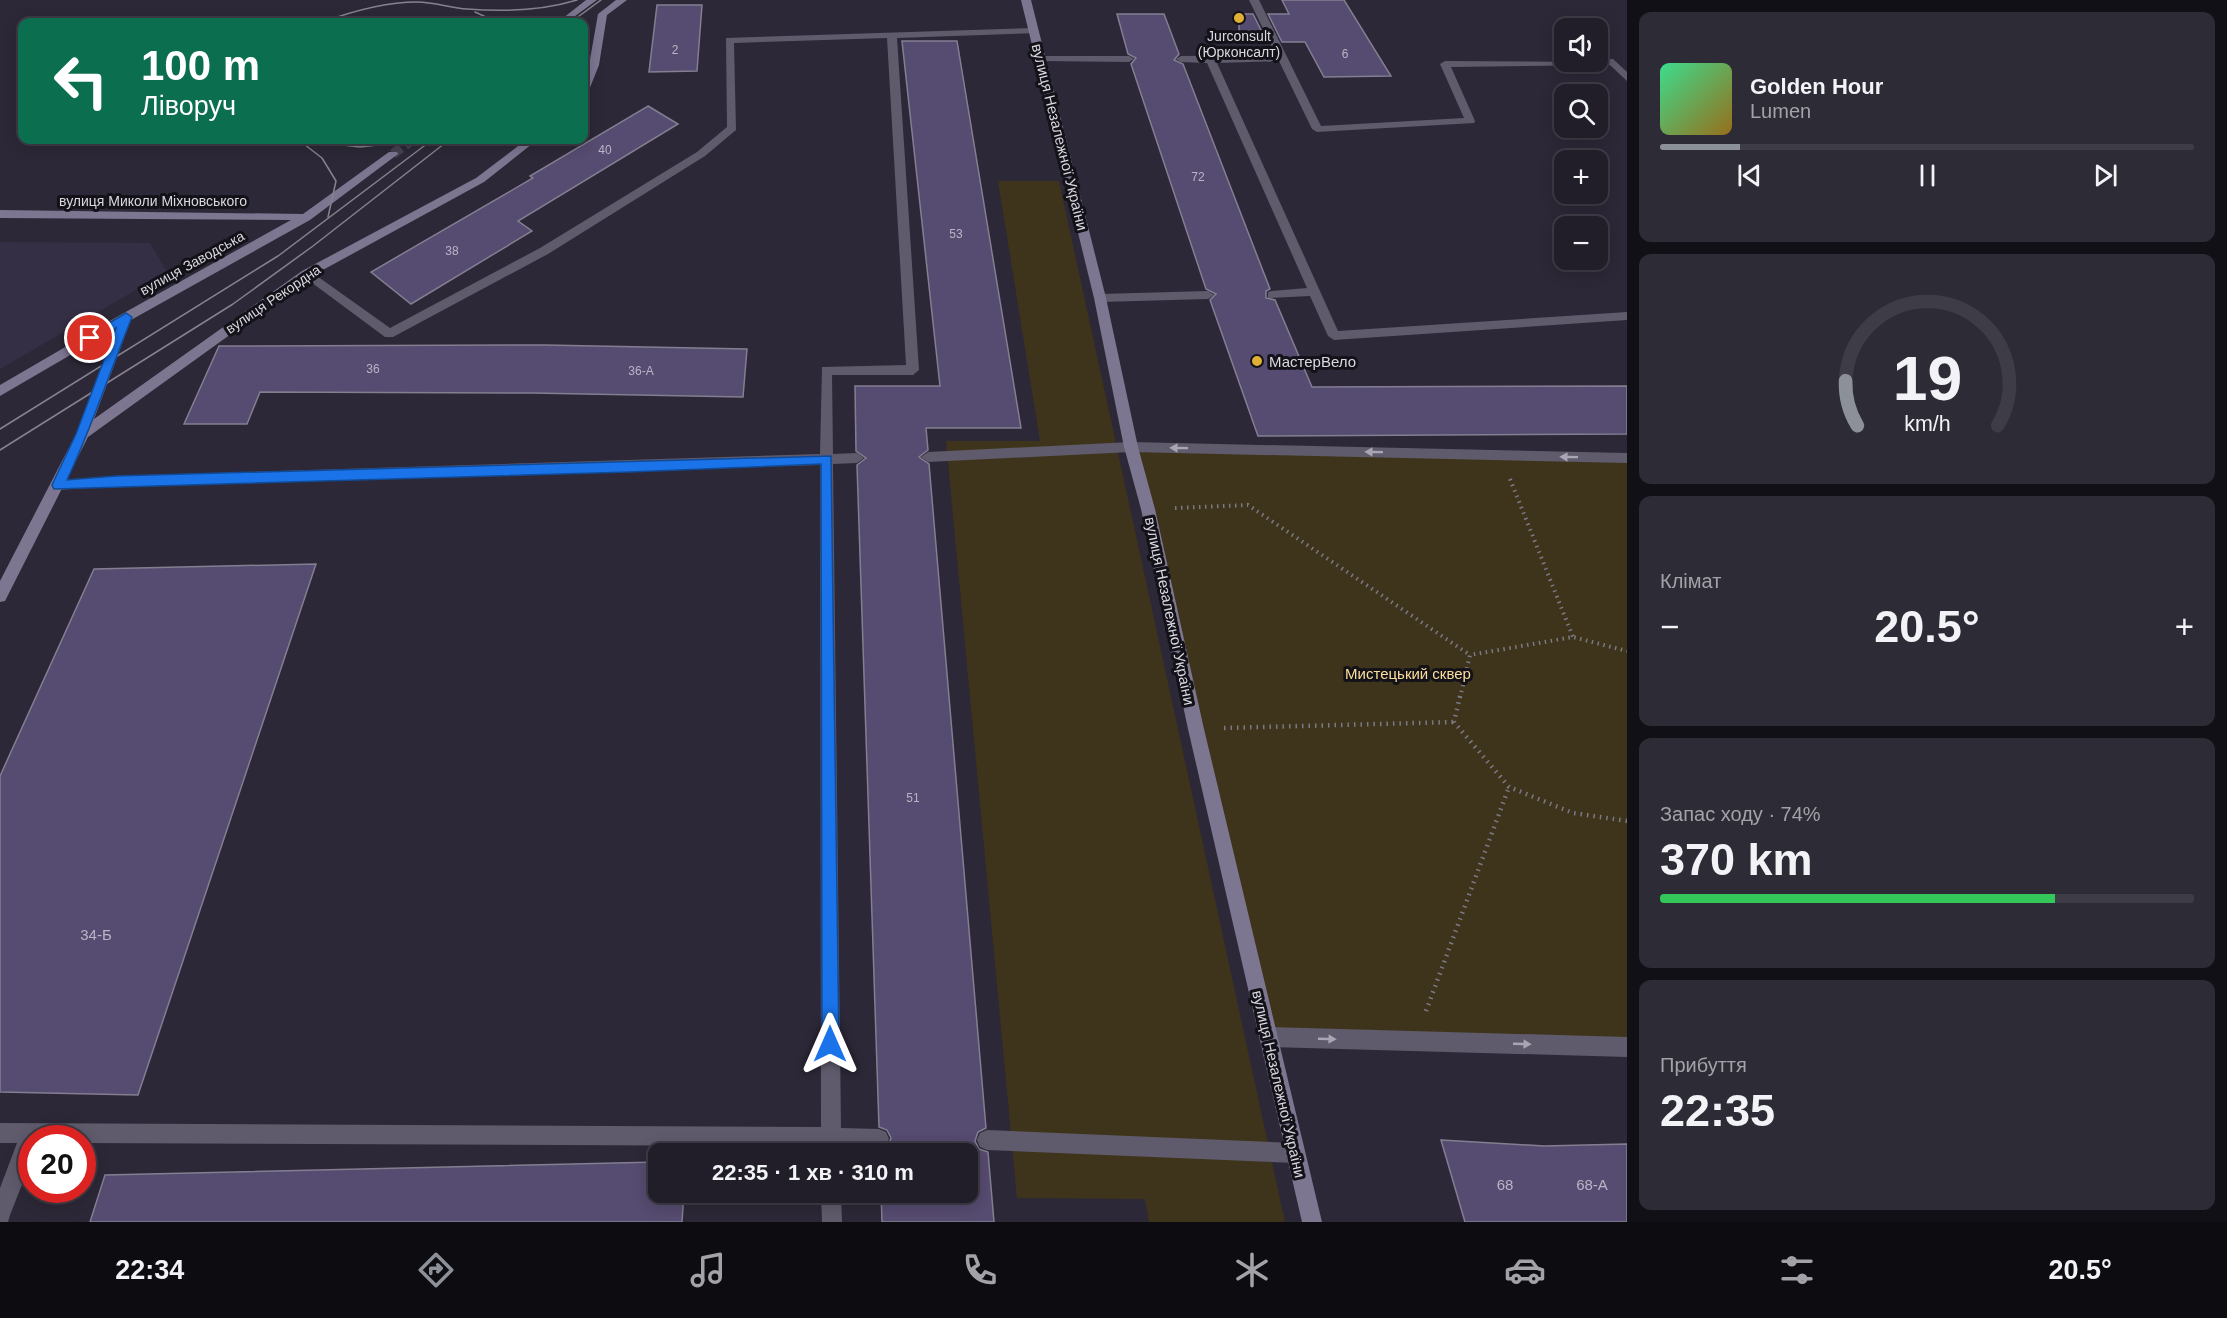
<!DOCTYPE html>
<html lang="uk">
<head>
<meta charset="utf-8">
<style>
  :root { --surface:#211e29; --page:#2d2b35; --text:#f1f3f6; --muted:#a2a2a8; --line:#3e3c46; --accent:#8c9099 }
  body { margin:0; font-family:Arial,sans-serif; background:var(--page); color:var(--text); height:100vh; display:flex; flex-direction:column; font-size:22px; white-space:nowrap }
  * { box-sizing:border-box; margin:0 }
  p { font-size:20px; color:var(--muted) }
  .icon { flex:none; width:33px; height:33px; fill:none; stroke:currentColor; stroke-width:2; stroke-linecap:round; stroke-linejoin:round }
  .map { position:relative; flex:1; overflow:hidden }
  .details { display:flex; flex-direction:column; gap:12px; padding:12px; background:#121017; width:600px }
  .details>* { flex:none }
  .banner { position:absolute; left:18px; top:18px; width:570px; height:126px; border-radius:12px; box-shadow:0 3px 15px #0003,0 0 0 2px var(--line); background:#0b6e4f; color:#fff; overflow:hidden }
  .tools { position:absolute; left:1554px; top:18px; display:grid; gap:12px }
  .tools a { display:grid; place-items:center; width:54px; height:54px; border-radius:12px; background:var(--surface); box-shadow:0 3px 15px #0003,0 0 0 2px var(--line); font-size:30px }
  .speed { position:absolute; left:18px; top:1125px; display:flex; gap:12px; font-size:30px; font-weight:700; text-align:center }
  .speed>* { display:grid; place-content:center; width:78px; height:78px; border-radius:50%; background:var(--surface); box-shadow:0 3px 15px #0003,0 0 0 2px var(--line); line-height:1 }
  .speed .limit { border:9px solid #d22; background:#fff; color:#111 }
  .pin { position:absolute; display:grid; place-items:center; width:51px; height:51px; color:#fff; margin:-26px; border:3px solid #fff; border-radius:50%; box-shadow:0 2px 6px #0007 }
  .me { position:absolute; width:66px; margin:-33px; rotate:0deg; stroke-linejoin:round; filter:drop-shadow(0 0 4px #0008) }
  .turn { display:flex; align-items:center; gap:21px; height:126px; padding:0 24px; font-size:27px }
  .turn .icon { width:78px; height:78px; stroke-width:2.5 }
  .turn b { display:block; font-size:42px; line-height:51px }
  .big { font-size:45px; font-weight:700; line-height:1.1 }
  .details .tile { flex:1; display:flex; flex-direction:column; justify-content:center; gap:9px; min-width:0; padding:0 21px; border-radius:12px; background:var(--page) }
  .details .dial { align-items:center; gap:0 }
  .dial svg { height:156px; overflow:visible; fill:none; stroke:var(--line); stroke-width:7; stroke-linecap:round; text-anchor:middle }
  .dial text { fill:var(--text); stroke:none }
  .song { display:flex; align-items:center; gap:18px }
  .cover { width:72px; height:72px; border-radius:9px; background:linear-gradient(135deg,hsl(150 70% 55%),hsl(40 70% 35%)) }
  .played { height:6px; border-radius:3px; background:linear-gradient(90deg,var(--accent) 15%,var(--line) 15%) }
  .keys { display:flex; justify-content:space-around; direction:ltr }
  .heat { display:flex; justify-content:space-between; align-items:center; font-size:33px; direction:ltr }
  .charge { height:9px; border-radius:4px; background:linear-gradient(90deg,#34c759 74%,var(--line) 0) }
  .trip { position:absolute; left:648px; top:1143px; width:330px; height:60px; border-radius:12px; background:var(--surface); box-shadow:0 3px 15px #0003,0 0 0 2px var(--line); font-weight:700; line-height:60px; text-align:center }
  .tabs { display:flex; height:96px; justify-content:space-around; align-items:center; background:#0d0c10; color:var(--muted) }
  .tabs .icon { width:42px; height:42px }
  .tabs .selected { color:var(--accent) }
  .tabs b { font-size:27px; color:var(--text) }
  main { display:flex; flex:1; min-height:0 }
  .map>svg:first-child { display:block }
  .built { fill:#352f45 }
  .green { fill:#3e341b }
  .building { fill:#564b70; stroke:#837f91; stroke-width:1.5 }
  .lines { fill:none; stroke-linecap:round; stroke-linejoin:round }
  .secondary-tunnel { stroke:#464251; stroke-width:10; stroke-dasharray:10 5; stroke-linecap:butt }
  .path-far1 { stroke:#7c7986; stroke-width:4; stroke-dasharray:1.5 4.5; stroke-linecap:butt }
  .path { stroke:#7c7986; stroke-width:4.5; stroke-dasharray:1.5 5; stroke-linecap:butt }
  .lane { fill:#5f5b6c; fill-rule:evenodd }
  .street { fill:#5f5b6c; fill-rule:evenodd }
  .secondary { fill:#7d7691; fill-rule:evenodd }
  .tram { stroke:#86828f; stroke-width:1.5 }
  .oneway { fill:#a9a6b3 }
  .route { fill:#1a73e8; stroke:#114b97; stroke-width:1.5 }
  .poi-dot { fill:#e0b034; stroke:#131218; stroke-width:2 }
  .labels { text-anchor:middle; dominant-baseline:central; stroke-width:6; stroke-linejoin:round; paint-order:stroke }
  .number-label { font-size:12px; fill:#bab5c6 }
  .far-poi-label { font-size:14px; fill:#dbd8e2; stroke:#131218 }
  .far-street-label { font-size:14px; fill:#dbd8e2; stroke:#131218 }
  .street-label { font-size:15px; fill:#dbd8e2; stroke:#131218 }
  .poi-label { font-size:15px; fill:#dbd8e2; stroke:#131218; text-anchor:start }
  .park-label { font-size:15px; fill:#fdde9a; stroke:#131218 }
  .near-number-label { font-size:15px; fill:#bab5c6 }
</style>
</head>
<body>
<main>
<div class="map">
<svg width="1627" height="1222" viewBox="0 0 1627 1222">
  <rect width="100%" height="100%" fill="#2c2837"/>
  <polygon class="built" points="0,242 150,243 167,272 0,369"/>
  <g class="green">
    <polygon points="998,181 1059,181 1285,1222 1149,1222 1145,1199 1017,1198 946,441 1040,441"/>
    <polygon points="1131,447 1627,457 1627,1047 1269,1037"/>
  </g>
  <g class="building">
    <polygon points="1282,0 1344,0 1391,76 1324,77 1305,42 1282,42 1268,14 1289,14"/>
    <polygon points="657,5 702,5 697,71 649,72"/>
    <polygon points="1117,14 1164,14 1179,54 1174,60 1183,64 1270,289 1266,291 1266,298 1275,300 1312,387 1627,386 1627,434 1258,436 1210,300 1216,294 1206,289 1131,64 1136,58 1128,54"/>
    <polygon points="1239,14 1253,14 1267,42 1239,41"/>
    <polygon points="902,41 957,41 1021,428 926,428 928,450 919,457 929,464 986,1128 978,1132 975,1141 979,1149 988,1152 994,1222 882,1222 881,1192 968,1192 968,1154 880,1154 879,1151 888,1147 891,1138 887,1130 879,1127 857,465 866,458 856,451 855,386 940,386"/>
    <polygon points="648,106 678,124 518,221 532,231 411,304 371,272 533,178 530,176"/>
    <polygon points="544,345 747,349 743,397 532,393 260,392 247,424 184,424 219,346"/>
    <polygon points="316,564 138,1095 0,1092 0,776 94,569"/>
    <polygon points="1441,1140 1544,1146 1627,1144 1627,1222 1465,1222"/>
    <polygon points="658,1162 658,1192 684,1192 682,1222 90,1222 105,1175"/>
  </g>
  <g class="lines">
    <polyline class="secondary-tunnel" points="393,154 412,140"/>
    <g class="path-far1">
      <polyline points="1510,479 1573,637"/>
      <polyline points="1175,508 1248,505 1470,655"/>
      <polyline points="1460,698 1470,655 1573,637 1627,651"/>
    </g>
    <g class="path">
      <polyline points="1460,696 1454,722 1509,787 1573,813 1627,821"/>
      <polyline points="1224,728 1454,722"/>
      <polyline points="1426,1011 1509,787"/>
    </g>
    <g class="lane">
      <polygon points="1249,0 1259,0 1321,126 1464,118 1440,64 1445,61 1598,62 1598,59 1613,59 1627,72 1627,81 1610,65 1451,67 1475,121 1474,123 1317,132 1312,129 1279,61 1217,63 1338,331 1627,312 1627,320 1334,340 1328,336 1310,296 1268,298 1268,292 1272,291 1307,288 1207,63 1181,62 1176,59 1181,56 1276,55"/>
      <polygon points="1033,28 1036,29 1036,33 897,38 919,370 913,375 832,375 833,454 857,453 864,458 857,463 833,464 841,1128 879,1129 886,1132 889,1139 886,1146 879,1149 841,1148 841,1154 821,1154 821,1147 787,1146 82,1143 82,1138 32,1138 32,1159 10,1215 8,1222 0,1222 0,1188 17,1143 0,1143 0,1123 821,1127 820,465 116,486 58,490 51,485 58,480 116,476 820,454 822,367 906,365 887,38 734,43 736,130 705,156 548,254 393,337 385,337 300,274 302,271 310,271 390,328 540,248 697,152 727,127 726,38"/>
      <polygon points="1036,56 1129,56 1134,59 1129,62 1039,61 1034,58"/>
      <polygon points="1208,291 1214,295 1208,299 1100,302 1094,298 1100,294"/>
      <polygon points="1131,442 1138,447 1131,452 928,462 921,457 928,452"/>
      <polygon points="987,1130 1295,1143 1302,1146 1305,1153 1302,1160 1295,1163 987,1150 980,1147 977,1140 980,1133"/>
      <polygon points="821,1192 841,1192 842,1222 822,1222"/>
    </g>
    <g class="street">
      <polygon points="1131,442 1627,453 1627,463 1131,452 1124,447"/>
      <polygon points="1269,1027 1627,1037 1627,1057 1269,1047 1262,1044 1259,1037 1262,1030"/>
    </g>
    <g class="secondary">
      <polygon points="586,0 597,0 567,22 558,22"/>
      <polygon points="616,0 627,0 607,15 599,65 589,90 584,93 584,79 589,65 598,14"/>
      <polygon points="1021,0 1031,0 1106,298 1138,447 1155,509 1204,729 1322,1222 1302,1222 1188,729 1141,509 1124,447 1094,298"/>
      <polygon points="526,140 537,140 484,182 310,277 88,437 5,601 0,602 0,581 76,434 115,329 0,396 0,385 122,314 291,220 0,218 0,210 303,214 389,152 397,152 398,154 310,220 131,320 94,419 302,271 476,178"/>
    </g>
    <g class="tram">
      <polyline points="475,12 497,22"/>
      <path d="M323,22C353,11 385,2 417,2C434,2 451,8 467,9C505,12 541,11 577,0"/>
      <polyline points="571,22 601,0"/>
      <polyline points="300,140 360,147 421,140"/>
      <polyline points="300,141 322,158 336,181 328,217"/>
      <polyline points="0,429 278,256 432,140"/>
      <polyline points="0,450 233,304 313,246 449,140"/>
    </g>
  </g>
  <defs><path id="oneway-solid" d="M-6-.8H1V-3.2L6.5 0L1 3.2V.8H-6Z" transform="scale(1.5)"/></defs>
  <g class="oneway">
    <use href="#oneway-solid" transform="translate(1179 448) rotate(-179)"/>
    <use href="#oneway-solid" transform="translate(1374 452) rotate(-179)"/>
    <use href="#oneway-solid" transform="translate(1569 457) rotate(-179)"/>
    <use href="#oneway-solid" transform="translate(1327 1039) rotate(2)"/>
    <use href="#oneway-solid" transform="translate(1522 1044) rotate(2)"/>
  </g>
  <path class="route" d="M126,313L132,317C110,371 92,427 67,480L116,476L831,456L839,1044L837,1050L830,1053L824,1050L822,1044L821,464L630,472L54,489L52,485L76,434L116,328L94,341H86L84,338Z"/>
  <g class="poi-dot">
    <circle cx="1239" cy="18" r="6"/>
    <circle cx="1257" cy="361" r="6"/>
  </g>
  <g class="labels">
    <g class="number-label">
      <text x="675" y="50">2</text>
      <text x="1345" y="54">6</text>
      <text x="605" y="150">40</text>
      <text x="1198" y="177">72</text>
      <text x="956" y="234">53</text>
      <text x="452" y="251">38</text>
      <text x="373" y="369">36</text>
      <text x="641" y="371">36-А</text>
      <text x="913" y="798">51</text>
    </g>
    <g class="far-poi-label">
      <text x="1239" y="36">Jurconsult<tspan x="1239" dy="16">(Юрконсалт)</tspan></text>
    </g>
    <g class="far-street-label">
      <text x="153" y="201">вулиця Миколи Міхновського</text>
      <text transform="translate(192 263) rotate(-29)">вулиця Заводська</text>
      <text transform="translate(273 299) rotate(-34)">вулиця Рекордна</text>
    </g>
    <g class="street-label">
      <text transform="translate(1060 137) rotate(76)">вулиця Незалежної України</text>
      <text transform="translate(1170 611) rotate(78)">вулиця Незалежної України</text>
      <text transform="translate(1279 1084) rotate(77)">вулиця Незалежної України</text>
    </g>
    <g class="poi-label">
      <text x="1269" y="361">МастерВело</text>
    </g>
    <g class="park-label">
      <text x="1408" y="673">Мистецький сквер</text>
    </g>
    <g class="near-number-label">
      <text x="96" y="934">34-Б</text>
      <text x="1505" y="1184">68</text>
      <text x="1592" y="1184">68-А</text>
    </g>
  </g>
</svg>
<div class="tools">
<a><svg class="icon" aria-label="sound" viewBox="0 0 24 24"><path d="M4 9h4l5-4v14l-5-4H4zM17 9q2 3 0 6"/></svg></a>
<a><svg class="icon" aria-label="search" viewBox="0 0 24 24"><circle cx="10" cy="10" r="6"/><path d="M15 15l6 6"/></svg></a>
<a>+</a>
<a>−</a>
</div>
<div class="speed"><div class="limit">20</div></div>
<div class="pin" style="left:90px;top:338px;background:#d93025"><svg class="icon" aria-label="arrive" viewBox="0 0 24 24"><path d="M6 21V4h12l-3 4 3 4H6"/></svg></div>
<svg class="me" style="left:830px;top:1044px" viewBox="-20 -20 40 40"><path d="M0-17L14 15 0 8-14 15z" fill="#1a73e8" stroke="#fff" stroke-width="4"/></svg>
<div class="trip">22:35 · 1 хв · 310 m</div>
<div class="banner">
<div class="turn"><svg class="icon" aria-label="left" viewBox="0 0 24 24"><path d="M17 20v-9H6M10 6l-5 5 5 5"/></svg><div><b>100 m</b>Ліворуч</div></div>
</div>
</div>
<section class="details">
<div class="tile">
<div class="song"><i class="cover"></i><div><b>Golden Hour</b><p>Lumen</p></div></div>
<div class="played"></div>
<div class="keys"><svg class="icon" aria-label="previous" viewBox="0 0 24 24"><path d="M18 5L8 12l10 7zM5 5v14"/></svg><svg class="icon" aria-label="pause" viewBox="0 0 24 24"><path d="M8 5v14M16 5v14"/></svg><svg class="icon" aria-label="next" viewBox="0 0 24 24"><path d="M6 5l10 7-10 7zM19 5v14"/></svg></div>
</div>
<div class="tile dial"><svg viewBox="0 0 100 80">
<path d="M14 69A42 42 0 1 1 86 69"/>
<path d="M14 69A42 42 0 0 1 8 46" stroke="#8c9099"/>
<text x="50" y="56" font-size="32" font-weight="700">19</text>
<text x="50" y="72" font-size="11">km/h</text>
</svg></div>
<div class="tile"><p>Клімат</p>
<div class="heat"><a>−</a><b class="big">20.5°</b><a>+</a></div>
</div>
<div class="tile"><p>Запас ходу · 74%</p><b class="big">370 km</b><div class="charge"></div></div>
<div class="tile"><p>Прибуття</p><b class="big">22:35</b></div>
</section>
</main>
<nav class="tabs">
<b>22:34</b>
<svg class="icon selected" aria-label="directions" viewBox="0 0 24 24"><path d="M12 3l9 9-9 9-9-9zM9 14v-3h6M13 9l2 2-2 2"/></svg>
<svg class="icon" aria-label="music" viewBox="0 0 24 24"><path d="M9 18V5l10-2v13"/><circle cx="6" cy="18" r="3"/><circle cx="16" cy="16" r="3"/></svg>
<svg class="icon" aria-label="phone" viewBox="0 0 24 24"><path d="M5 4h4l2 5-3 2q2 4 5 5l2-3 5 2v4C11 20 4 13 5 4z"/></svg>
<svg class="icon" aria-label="climate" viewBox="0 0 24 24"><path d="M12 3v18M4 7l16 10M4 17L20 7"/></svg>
<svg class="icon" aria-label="car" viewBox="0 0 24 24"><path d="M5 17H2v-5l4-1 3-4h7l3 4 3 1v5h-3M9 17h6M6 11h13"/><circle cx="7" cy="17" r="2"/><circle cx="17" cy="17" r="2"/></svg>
<svg class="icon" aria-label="filters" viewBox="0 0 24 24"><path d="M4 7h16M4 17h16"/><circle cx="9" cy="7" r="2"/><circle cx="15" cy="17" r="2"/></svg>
<b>20.5°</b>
</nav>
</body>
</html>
